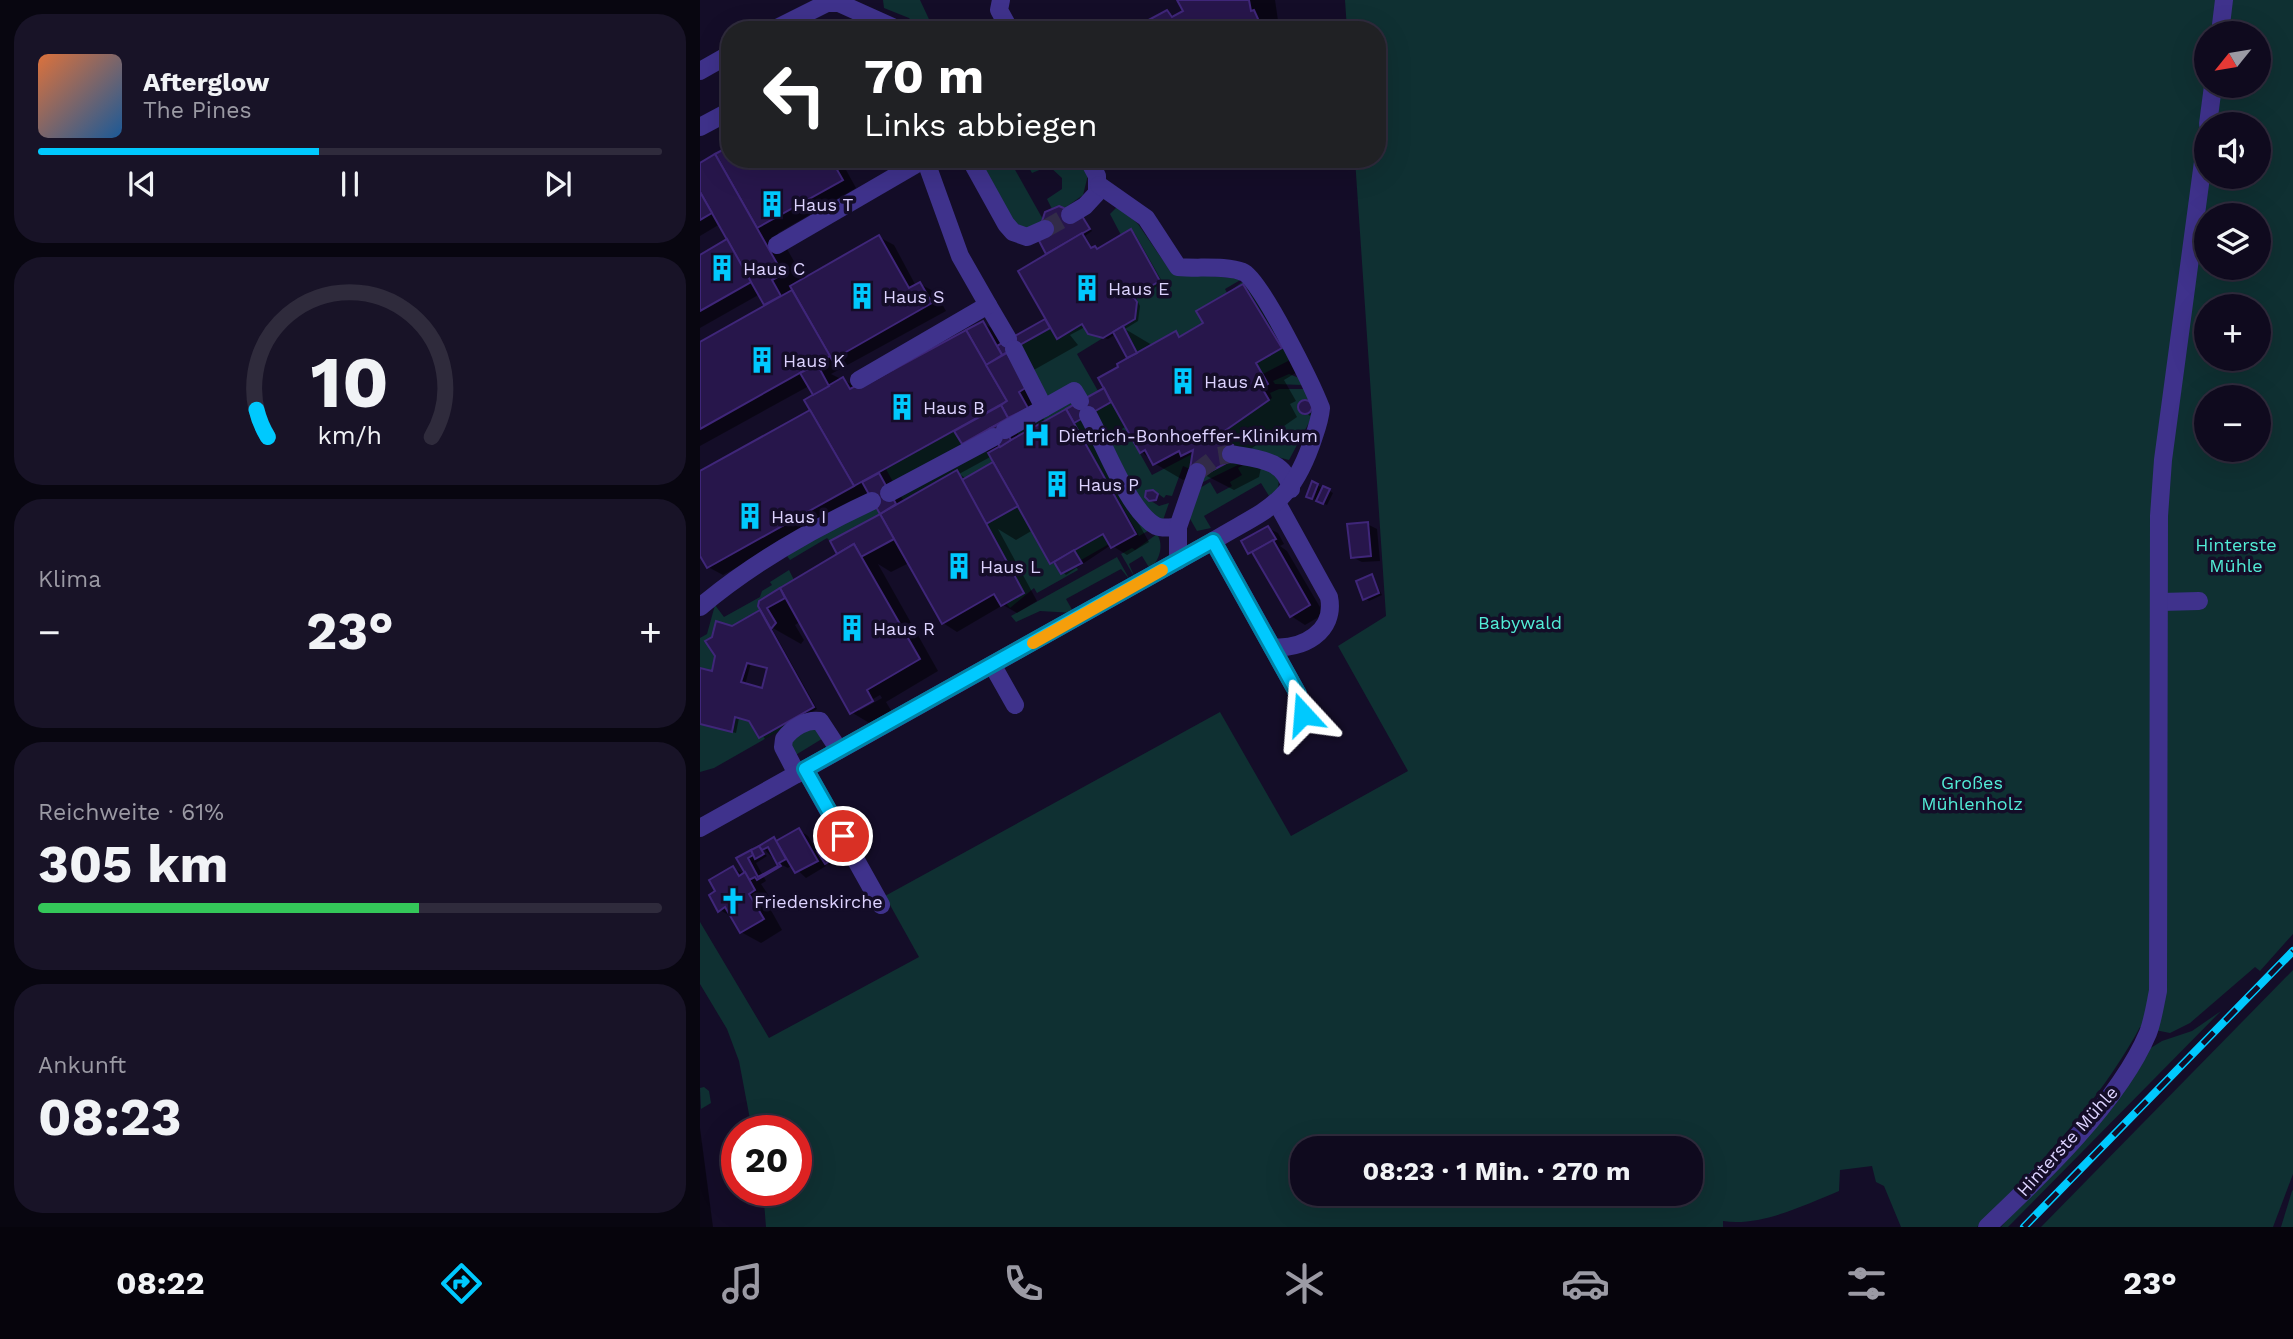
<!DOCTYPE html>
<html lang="de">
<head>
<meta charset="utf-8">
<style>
  :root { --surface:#0f0a1e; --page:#181327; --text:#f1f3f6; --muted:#9b9aa4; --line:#2f2b3c; --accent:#00c9fe }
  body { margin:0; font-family:"Work Sans",sans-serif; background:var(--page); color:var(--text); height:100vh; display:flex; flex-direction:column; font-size:26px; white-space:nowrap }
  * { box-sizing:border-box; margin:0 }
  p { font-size:23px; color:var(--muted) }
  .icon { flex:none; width:38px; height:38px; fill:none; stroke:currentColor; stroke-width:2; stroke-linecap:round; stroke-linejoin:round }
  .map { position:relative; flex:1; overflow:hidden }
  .sheet { display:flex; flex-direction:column; gap:14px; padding:14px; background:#080610; width:700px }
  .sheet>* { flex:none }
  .guide { position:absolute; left:21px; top:21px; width:665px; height:147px; border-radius:28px; box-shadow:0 7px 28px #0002,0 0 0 2px var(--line); background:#202124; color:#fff; overflow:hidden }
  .needle { width:46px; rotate:240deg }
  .tools { position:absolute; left:1494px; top:21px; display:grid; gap:14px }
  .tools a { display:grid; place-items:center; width:77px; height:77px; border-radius:50%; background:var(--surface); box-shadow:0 7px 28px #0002,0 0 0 2px var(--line); font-size:35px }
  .speed { position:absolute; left:21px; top:1115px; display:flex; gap:14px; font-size:35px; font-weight:700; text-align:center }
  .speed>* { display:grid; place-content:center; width:91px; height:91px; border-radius:50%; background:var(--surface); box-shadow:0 7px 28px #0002,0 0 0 2px var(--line); line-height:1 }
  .speed .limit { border:10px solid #d22; background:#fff; color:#111 }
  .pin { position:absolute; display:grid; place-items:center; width:60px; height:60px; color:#fff; margin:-30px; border:4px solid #fff; border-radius:50%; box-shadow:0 2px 7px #0007 }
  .me { position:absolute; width:77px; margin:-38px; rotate:341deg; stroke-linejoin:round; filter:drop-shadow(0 0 5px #0008) }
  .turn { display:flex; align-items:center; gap:24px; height:147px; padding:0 28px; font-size:32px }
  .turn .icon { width:91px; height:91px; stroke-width:2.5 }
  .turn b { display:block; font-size:49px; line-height:60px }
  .big { font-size:52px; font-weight:700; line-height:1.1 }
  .sheet .tile { flex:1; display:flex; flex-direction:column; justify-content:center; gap:10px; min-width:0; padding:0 24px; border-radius:28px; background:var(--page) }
  .sheet .dial { align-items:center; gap:0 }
  .dial svg { height:182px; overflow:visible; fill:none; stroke:var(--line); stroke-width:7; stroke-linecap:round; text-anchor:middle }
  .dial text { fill:var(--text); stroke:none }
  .song { display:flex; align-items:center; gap:21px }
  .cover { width:84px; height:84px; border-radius:10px; background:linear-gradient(135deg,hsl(20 70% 55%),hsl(210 70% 35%)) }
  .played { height:7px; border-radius:4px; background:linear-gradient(90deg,var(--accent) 45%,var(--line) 45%) }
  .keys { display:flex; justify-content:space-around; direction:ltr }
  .heat { display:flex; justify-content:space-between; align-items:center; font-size:38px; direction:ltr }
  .charge { height:10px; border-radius:5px; background:linear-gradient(90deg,#34c759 61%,var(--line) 0) }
  .trip { position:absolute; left:590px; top:1136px; width:413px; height:70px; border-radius:28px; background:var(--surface); box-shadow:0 7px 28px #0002,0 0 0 2px var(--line); font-weight:700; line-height:70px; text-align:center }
  .tab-bar { display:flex; height:112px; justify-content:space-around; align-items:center; background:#06040c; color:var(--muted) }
  .tab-bar .icon { width:49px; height:49px }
  .tab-bar .on { color:var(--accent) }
  .tab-bar b { font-size:32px; color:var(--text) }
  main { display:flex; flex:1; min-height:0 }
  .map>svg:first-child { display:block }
  .green { fill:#0f3032; fill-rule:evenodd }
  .shadow { fill:#0007; fill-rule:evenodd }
  .building { fill:#27164b; stroke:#3f2679; stroke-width:2; fill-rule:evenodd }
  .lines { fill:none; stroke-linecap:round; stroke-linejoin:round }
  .minor-tunnel { stroke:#322b48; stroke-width:18; stroke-dasharray:18 9; stroke-linecap:butt }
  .minor { stroke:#3f328c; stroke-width:18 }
  .rail-casing { stroke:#00c9fe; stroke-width:8 }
  .rail { stroke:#140d28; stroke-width:5; stroke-dasharray:16; stroke-linecap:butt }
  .route-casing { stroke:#0083a5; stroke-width:18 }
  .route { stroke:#00c9fe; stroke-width:12 }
  .slow { stroke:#f59e0b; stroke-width:12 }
  .labels { text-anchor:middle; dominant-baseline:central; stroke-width:7; stroke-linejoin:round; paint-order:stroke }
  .poi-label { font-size:18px; fill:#ddd3ff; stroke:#140d28; text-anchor:start }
  .park-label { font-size:18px; fill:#52edd7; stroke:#140d28 }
  .street-label { font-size:18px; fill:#ddd3ff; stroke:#140d28 }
</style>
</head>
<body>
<main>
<section class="sheet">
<div class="tile">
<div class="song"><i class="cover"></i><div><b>Afterglow</b><p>The Pines</p></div></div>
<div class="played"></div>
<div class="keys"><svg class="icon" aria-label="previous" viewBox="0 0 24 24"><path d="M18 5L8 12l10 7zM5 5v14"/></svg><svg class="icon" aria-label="pause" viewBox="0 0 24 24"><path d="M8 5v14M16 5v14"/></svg><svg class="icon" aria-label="next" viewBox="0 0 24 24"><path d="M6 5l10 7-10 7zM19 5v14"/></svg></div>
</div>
<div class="tile dial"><svg viewBox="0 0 100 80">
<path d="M14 69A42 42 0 1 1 86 69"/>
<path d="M14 69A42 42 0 0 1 9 57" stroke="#00c9fe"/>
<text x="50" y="56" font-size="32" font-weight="700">10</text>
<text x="50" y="72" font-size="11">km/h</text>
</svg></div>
<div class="tile"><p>Klima</p>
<div class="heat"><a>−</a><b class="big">23°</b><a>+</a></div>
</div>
<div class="tile"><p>Reichweite · 61%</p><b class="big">305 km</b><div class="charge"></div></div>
<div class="tile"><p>Ankunft</p><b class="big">08:23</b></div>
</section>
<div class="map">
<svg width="1593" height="1227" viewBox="0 0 1593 1227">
  <rect width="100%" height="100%" fill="#140d28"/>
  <g class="green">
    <polygon points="183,0 220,0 234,30 220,30 209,18 184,8"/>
    <path d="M645,0H1593V934L1560,971L1555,967L1490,1023L1470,1033L1440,1027C1412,1079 1377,1121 1338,1165C1319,1186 1300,1210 1277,1227H1201L1184,1186L1176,1182L1172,1166L1140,1170L1139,1191C1105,1205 1060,1227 1023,1221V1227H66L63,1190H96V1130H52L39,1061L27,1029L0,984V922L69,1038L219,957L185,896L520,712L591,836L708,771L638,646L686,616L655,159H677V30H647ZM1507,33H1559V86H1507ZM1507,124H1559V177H1507ZM1507,215H1559V268H1507ZM1507,306H1559V359H1507ZM1507,397H1559V450H1507ZM602,1148H990V1194H602Z"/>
    <polygon points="275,159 309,159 345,223 329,229 315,226"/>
    <polygon points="324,159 379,159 388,175 383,195 355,215 347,199 362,189 362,178 349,166 332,173"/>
    <polygon points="418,206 438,224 471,272 542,279 525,289 527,293 497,311 503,323 479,337 475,331 437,353 423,326 437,302 421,235 410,214"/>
    <polygon points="542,282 546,283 590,360 563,374 556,363 581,348 544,284 529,292"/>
    <polygon points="382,324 388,334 403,338 377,354 398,391 319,436 312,422 343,399 317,347 350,328 357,339"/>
    <polygon points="589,374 599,378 602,385 575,384 573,381"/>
    <polygon points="579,389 606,389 609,402 600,402 598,410 605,415 612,407 613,415 589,460 518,441 516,437 572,398 570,393"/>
    <polygon points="411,402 452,475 494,453 490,469 483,466 472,496 466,495 464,498 453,490 446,492 445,497 459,506 469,503 462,523 439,536 374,423"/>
    <polygon points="254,431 262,444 278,435 293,462 262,480 256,471 203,500 186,469"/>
    <polygon points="530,461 542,463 501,483 504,475"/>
    <polygon points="545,464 571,469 579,479 578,489 569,496 561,483 504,516 511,528 497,531 489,517 500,488 510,482 517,494 532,486 530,482 542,475 538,468"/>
    <polygon points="318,506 361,574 376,566 378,570 337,593 334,588 310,608 306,603 323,593 286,524"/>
    <polygon points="176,507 180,514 130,541 127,538 90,560 87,556 120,533"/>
    <polygon points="403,534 409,544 381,560 374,550"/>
    <path d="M457,534C464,545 460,560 450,569L442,556L429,564L435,578L421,554L432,548L435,550Z"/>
    <polygon points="417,557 430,580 421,569 366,599 374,613 340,611 316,622 311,616"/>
    <polygon points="89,570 94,580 60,601 60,610 32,626 16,622 12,637 5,641 15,656 12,671 0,668 0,638 7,634 15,605 24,617 60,597 62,591 72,585 70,582"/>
    <polygon points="35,717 49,721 59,738 89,721 91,724 14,768 0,772 0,724 32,732"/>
    <polygon points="111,726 125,737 94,756 89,739"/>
    <polygon points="1593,970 1593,1174 1573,1227 1341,1227"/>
    <polygon points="1521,1011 1308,1227 1301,1227 1449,1049 1462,1041 1492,1031"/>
    <polygon points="4,1087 9,1091 11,1103 1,1109 0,1088"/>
    <polygon points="1593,1190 1593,1227 1581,1227 1592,1191"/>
  </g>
  <g class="shadow">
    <polygon points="479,0 575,0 579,27 583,30 434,30 467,12 476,17 485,11"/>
    <path d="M30,148V159H140L156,188L78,233L104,279L179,237L194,245L216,286L220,284L235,292L246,311L131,374L157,387L171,384L283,323L311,340L347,319L349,255L340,237L377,216L386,221L392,231L385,236L393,249L399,250L431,231L435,234L463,283L436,298L440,306L438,321L425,329L452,345L476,333L482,337L505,324L543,286L572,302L609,365L584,380L596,401L590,404L597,417L545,453L562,463L559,477L534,490L499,472L483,480L454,463L441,451L427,426L404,439L385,428L449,542L427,555L411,545L366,575L352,562L333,530L316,540L298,529L337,601L317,613L303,605L257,632L243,623L209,563L191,572L178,564L238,671L186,702L192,712L171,724L151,712L100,622L95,625L104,640L101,644L71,627L117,709L65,739L51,721L39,718L36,733L3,724L0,722V670L13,674L32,628L60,612L65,615L61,602L139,555L132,542L181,515L170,493L23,575L8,567L0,552V473L113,411L114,394L109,386L0,446V344L67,306L60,294L0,328V257L29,240L20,224L0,236V165ZM385,327L394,335L408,339L416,334L430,359L401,379L406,389L370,413L366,411L346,423L330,395L325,375L378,345L370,335ZM308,350L311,353L300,358L299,356ZM292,456L296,463L267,479L259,474ZM51,663L68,668L63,690L45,685ZM180,695L182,698L159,711V707Z"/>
    <polygon points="604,402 615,410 610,416 600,408"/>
    <polygon points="613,484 621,487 618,496 620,497 624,488 633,493 627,505 614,499 617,489"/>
    <polygon points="667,524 677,529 680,561 662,562 652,557"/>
    <polygon points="568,528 578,533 584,544 580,546 587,551 624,614 605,625 591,616 557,557 550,553"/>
    <polygon points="672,576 682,595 669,601 665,598"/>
    <polygon points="99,830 108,836 118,853 137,842 147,856 130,865 123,861 126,866 106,878 92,865 88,868 78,863 63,848 74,839 78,842"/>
    <polygon points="59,848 67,856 56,863 66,881 61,884 73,902 68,905 82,930 61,943 41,932 34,918 20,910 18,892 33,868 49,877 39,859"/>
    <polygon points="0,1128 13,1227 0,1227"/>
  </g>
  <g class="building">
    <polygon points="477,0 549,0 551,11 554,10 563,30 430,30 467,10 472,17 483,11"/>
    <polygon points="30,146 30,159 131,159 143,180 57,228 15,154"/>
    <polygon points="15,154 83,274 72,280 81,296 64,305 0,192 0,163"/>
    <polygon points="0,192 12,213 0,220"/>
    <polygon points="359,206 382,216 390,229 346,254 337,237 345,212"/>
    <polygon points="431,229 460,281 433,296 437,302 435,319 403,338 388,334 382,324 357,339 318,271 382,233 391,248 395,246 397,249"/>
    <polygon points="179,235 209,288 220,282 232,303 132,360 90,286"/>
    <polygon points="27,239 51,282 0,311 0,255"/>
    <polygon points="543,284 582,348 556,363 568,384 562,388 569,400 516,437 518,441 533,445 530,461 504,475 490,469 493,450 481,456 479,451 453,465 445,450 440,453 398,378 418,367 417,364 476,331 479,337 503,323 496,311"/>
    <polygon points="92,290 130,356 0,429 0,342"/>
    <polygon points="345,319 350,328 302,355 297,346"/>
    <polygon points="283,321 302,355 286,365 266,330"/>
    <polygon points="423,326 437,353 427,358 413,332"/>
    <polygon points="266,330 307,401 154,486 104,400 143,377 150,389 167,380 169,383"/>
    <polygon points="307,353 327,387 319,392 328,408 308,418 301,405 307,401 286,365"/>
    <polygon points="117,364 129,386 113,395 100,373"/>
    <polygon points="404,388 411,402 374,423 366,409"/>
    <circle cx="605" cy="407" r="7"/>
    <polygon points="301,405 308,418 262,444 254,431"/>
    <polygon points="366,409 436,534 411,548 403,534 350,564 288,453"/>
    <polygon points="110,410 154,486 7,568 0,556 0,471"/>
    <polygon points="301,423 311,440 300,447 289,429"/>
    <polygon points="293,462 318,506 286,524 262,480"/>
    <polygon points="257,470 324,593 301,606 294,594 242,624 180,514"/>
    <polygon points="179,473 196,504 180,514 162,482"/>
    <polygon points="612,481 618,484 612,499 606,497"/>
    <polygon points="623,486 630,489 623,504 616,501"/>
    <polygon points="453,490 458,494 456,500 449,501 445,497 446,491"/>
    <polygon points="180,514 194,539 161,557 154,544 137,554 130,541"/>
    <polygon points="668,522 671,556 651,558 647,524"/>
    <polygon points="568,526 576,539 548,554 541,541"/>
    <polygon points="573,540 610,605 590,617 552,552"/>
    <polygon points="154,544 220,659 167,690 173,701 150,714 80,588"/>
    <polygon points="374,550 382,563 361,574 354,562"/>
    <polygon points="672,574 679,593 663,600 656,581"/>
    <polygon points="80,588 85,598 67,608 76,623 71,629 58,606 59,601"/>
    <path d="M60,610L114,707L59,738L49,721L35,717L32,732L0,724V668L12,671L15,656L5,641L12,637L16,621L32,626ZM47,663L67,668L62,688L41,682Z"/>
    <polygon points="99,828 118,861 95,873 76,841"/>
    <polygon points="74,837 86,859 79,863 81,866 57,880 55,877 49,880 36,858 51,850 53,855 48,858 58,877 78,866 68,847 62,850 59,846"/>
    <polygon points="137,840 144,853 125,864 117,851"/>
    <polygon points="59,846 64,854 55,859 51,850"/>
    <polygon points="33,866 39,876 45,872 55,890 49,894 64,919 40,933 25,907 18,912 9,895 15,891 9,880"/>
  </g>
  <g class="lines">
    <g class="minor-tunnel">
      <polyline points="345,229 370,215"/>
      <polyline points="497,472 518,456 531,454"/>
    </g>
    <g class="minor">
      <polyline points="301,0 299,10 310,30"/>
      <polyline points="73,30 127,3 139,3 199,30"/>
      <polyline points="1520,33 1524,0"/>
      <polyline points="0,71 30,54"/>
      <polyline points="1508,124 1513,86"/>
      <polyline points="0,127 30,111"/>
      <polyline points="270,159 306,224 313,232 327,237 345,229"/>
      <polyline points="370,215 385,206 397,193 397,176 388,159"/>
      <polyline points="77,245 225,159"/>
      <polyline points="288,305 308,339"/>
      <polyline points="314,349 344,408"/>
      <polyline points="159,380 288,305 260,256 225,159"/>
      <path d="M388,415C404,443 429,512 456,526C463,529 471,527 478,527"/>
      <polyline points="305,430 374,391 380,401"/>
      <path d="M531,454C557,459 585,459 591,489"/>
      <polyline points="189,493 294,437"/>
      <path d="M513,541L572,647C602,650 636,632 629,597L577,503"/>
      <polyline points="478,561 478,527 497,472"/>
      <polyline points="1461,602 1499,601"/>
      <path d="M0,607C51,564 112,529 172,501"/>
      <polyline points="572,647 598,694 603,714"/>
      <polyline points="293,666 315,705"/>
      <polyline points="105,769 181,905"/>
      <path d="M97,774L83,747L84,739C92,728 106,719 120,721L139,750"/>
      <path d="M0,828L513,541C566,509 589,506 611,445C615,433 620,421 621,408C613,387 560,278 543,272C525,265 498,269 478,267L446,218L399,185"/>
      <path d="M1287,1227C1341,1176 1419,1102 1448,1033C1453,1020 1455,1005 1458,991L1459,516L1463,460L1507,132"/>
    </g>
    <defs>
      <polyline id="rail" points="1324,1227 1593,951"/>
    </defs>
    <use href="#rail" class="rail-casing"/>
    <use href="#rail" class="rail"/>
  </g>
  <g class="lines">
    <defs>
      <polyline id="route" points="143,836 105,769 513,541 598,694 603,714"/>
    </defs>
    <use href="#route" class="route-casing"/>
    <use href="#route" class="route"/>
    <polyline class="slow" points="333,643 462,570"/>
  </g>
  <defs>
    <symbol id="building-bare" viewBox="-9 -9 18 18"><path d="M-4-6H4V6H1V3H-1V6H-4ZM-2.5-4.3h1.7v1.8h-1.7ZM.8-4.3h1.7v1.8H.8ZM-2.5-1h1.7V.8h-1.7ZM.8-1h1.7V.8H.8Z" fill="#00c9fe" stroke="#140d28" stroke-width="2.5" paint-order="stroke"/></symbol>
    <symbol id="hospital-bare" viewBox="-9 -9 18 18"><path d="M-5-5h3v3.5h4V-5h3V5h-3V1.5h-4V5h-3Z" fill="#00c9fe" stroke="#140d28" stroke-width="2.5" paint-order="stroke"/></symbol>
    <symbol id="church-bare" viewBox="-9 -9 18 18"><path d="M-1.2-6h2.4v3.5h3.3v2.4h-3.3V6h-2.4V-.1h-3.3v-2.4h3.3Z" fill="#00c9fe" stroke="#140d28" stroke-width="2.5" paint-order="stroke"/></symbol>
  </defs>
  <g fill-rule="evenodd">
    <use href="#building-bare" x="53" y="185" width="38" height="38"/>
    <use href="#building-bare" x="3" y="249" width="38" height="38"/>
    <use href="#building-bare" x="368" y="269" width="38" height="38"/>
    <use href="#building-bare" x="143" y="277" width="38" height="38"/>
    <use href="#building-bare" x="43" y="341" width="38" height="38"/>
    <use href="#building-bare" x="464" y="362" width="38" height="38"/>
    <use href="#building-bare" x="183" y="388" width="38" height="38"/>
    <use href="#hospital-bare" x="318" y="416" width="38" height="38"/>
    <use href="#building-bare" x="338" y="465" width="38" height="38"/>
    <use href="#building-bare" x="31" y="497" width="38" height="38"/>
    <use href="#building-bare" x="240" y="547" width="38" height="38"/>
    <use href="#building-bare" x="133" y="609" width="38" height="38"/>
    <use href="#church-bare" x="14" y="882" width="38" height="38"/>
  </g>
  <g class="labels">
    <g class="poi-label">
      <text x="93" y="204">Haus T</text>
      <text x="43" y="268">Haus C</text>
      <text x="408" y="288">Haus E</text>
      <text x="183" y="296">Haus S</text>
      <text x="83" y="360">Haus K</text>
      <text x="504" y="381">Haus A</text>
      <text x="223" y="407">Haus B</text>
      <text x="358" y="435">Dietrich-Bonhoeffer-Klinikum</text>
      <text x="378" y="484">Haus P</text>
      <text x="71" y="516">Haus I</text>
      <text x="280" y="566">Haus L</text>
      <text x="173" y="628">Haus R</text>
      <text x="54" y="901">Friedenskirche</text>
    </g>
    <g class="park-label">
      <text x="1536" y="544">Hinterste<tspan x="1536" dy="21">Mühle</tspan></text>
      <text x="820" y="622">Babywald</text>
      <text x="1272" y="782">Großes<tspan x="1272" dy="21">Mühlenholz</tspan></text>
    </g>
    <g class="street-label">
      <text transform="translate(1367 1141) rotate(-48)">Hinterste Mühle</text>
    </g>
  </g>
</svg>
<div class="tools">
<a><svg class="needle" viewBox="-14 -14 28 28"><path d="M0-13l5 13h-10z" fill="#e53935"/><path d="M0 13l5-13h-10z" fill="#9b9aa4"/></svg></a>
<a><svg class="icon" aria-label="sound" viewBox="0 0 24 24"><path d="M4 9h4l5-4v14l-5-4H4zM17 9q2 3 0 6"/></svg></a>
<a><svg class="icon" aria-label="layers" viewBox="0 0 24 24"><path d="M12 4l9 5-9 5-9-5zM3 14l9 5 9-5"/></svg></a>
<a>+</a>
<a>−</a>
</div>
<div class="speed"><div class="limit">20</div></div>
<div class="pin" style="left:143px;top:836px;background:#d93025"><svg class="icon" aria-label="arrive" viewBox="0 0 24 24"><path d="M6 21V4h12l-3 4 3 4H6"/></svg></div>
<svg class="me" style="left:603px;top:714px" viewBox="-20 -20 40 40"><path d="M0-17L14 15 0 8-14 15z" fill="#00c9fe" stroke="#fff" stroke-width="4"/></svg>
<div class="trip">08:23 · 1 Min. · 270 m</div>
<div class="guide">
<div class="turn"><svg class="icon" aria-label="left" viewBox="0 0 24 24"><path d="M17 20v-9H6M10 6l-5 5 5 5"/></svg><div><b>70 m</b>Links abbiegen</div></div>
</div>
</div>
</main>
<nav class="tab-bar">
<b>08:22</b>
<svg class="icon on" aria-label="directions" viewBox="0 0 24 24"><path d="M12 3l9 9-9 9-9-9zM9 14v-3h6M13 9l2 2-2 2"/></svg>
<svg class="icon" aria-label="music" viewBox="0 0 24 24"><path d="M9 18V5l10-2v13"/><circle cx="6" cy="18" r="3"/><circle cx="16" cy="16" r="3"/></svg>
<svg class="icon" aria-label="phone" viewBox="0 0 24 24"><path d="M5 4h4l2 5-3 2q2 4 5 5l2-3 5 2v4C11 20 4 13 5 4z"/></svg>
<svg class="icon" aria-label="climate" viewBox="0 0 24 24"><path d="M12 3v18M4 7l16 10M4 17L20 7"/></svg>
<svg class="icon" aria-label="car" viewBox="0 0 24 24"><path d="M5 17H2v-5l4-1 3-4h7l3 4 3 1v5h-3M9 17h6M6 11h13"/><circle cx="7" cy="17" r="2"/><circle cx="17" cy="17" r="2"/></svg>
<svg class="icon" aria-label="filters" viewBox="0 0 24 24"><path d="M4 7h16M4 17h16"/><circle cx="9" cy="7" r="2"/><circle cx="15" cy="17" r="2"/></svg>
<b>23°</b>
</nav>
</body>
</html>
